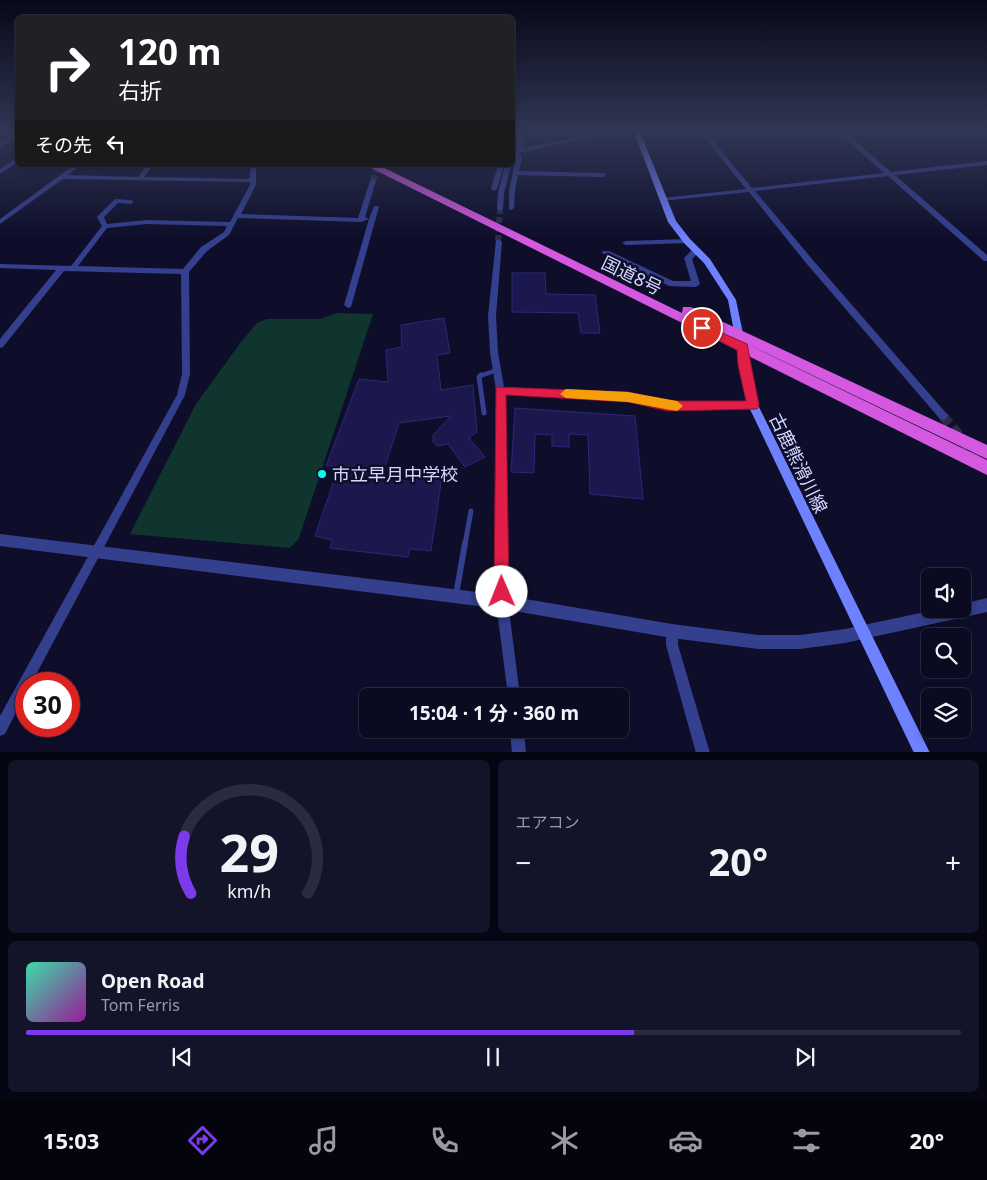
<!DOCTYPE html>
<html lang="ja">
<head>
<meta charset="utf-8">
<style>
  :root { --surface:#0a0a20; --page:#131329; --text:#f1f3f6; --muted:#999aa5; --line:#2a2b3e; --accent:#7c3aed }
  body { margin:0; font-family:"Noto Sans","Noto Sans JP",sans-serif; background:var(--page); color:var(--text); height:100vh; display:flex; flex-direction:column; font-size:19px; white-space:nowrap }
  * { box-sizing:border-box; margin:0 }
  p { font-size:16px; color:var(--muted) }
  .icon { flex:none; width:28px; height:28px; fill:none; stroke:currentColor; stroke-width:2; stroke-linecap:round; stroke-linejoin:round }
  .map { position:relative; height:752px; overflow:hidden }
  .drawer { display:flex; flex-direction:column; gap:8px; padding:8px; background:#060612; flex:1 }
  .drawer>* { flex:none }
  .guide { position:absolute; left:15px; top:15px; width:500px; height:152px; border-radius:8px; box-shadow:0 2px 8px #0003,0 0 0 1px var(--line); background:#202124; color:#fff; overflow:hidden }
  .fabs { position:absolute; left:921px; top:568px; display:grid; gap:10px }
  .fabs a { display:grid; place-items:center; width:50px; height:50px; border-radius:8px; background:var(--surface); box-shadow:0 2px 8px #0003,0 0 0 1px var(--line); font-size:25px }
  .speed { position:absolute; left:15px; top:672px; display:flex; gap:10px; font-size:25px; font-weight:700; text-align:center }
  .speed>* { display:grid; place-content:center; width:65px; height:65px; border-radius:50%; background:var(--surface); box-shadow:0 2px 8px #0003,0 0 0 1px var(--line); line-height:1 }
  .speed .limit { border:8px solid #d22; background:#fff; color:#111 }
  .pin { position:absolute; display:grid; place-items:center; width:42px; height:42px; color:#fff; margin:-21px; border:2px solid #fff; border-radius:50%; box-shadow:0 1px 5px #0007 }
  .me { position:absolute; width:55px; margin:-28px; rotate:359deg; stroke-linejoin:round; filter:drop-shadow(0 0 4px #0008) }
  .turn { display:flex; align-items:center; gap:18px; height:105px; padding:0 20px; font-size:22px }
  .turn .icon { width:65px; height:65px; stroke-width:2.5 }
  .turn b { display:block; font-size:35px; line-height:42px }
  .then { display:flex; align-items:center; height:48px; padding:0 20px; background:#0003; gap:10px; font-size:19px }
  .big { font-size:38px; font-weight:700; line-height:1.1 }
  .drawer .card { flex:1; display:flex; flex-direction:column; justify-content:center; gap:8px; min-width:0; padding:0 18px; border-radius:8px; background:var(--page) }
  .drawer .dial { align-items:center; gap:0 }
  .dial svg { height:130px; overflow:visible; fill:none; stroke:var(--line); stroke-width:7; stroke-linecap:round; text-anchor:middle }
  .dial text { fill:var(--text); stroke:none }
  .song { display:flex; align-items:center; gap:15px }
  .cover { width:60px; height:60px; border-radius:8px; background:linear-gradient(135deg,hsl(160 70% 55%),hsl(300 70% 35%)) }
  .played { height:5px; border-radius:2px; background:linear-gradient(90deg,var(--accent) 65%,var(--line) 65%) }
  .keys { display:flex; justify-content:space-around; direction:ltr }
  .heat { display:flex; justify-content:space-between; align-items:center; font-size:28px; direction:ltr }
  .drawer .tiles { flex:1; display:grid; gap:8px; grid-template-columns:1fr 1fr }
  .card:last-child { grid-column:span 2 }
  .trip { position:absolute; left:359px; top:688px; width:270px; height:50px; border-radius:8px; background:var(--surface); box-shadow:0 2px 8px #0003,0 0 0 1px var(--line); font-weight:700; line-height:50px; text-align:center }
  .dock { display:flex; height:80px; justify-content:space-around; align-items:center; background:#04040d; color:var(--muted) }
  .dock .icon { width:35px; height:35px }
  .dock .active { color:var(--accent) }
  .dock b { font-size:22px; color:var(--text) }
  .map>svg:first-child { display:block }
  .green { fill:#10352e }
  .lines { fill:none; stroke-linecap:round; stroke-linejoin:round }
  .stream { stroke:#052a4c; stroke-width:2.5 }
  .building { fill:#1a184d; stroke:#2b277b }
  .minor-tunnel-far1 { stroke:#2c2c4a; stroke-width:6; stroke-dasharray:6 3; stroke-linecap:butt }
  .minor-tunnel { stroke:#2c2c4a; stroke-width:10; stroke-dasharray:10 5; stroke-linecap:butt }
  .service-far2 { stroke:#343f8e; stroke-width:4 }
  .service-far1 { stroke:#343f8e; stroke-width:5 }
  .service { stroke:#343f8e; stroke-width:6 }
  .minor { fill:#343f8e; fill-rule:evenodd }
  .tertiary { fill:#343f8e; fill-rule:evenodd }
  .secondary { fill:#6e81ff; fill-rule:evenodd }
  .trunk { fill:#d458e0; fill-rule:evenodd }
  .route { fill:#e11d48; stroke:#92132f }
  .slow { fill:#f59e0b }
  .poi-dot { fill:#03fff1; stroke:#0e0e2a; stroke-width:2 }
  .labels { text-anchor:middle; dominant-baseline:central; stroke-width:5; stroke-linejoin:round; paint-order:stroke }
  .street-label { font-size:18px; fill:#d7d8ff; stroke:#0e0e2a }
  .poi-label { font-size:18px; fill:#d7d8ff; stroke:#0e0e2a; text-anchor:start }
</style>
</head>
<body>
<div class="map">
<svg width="987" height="753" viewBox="0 0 987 753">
  <rect width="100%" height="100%" fill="#0e0e2a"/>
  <polygon class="green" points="337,313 373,314 299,538 290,548 130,534 196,404 241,342 257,323 267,319 320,319"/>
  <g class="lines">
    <polyline class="stream" points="0,142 16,132"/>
  </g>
  <g class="building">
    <polygon points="512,273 545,273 546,294 595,295 600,333 581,333 578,313 512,312"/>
    <polygon points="444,318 450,353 437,355 441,390 473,385 477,432 469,438 485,457 465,467 448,444 438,446 433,442 433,435 451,416 399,423 382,476 426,480 431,476 442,476 431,551 410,549 408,557 330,548 332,540 315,536 339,466 326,466 359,379 388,382 386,350 402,347 401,325"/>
    <polygon points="515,408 635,416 643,499 590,494 588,435 569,434 569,447 552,446 552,435 535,434 534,473 511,472"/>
  </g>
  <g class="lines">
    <g class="minor-tunnel-far1">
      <polyline points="373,181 379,165"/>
      <polyline points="498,241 500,209"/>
    </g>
    <polyline class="minor-tunnel" points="943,416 987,469"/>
    <polyline class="service-far2" points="480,376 497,370"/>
    <g class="service-far1">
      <polyline points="481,375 479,377 484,413"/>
      <polyline points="465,544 471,511"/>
    </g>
    <polyline class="service" points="456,595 465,543"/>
    <g class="minor">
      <polygon points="18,132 18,137 0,147 0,143"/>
      <polygon points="517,132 523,132 523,148 602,132 616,132 519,153 522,157 519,171 603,173 606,175 603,177 518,175 515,191 514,208 511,210 509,209 509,191 516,157 514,154 512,155 512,151 517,150"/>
      <polygon points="700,132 706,132 752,188 884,173 838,132 845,132 891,172 987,161 987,165 895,175 987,255 987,261 984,261 888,176 755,191 812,259 946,413 948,416 946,419 943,420 940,419 806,263 749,192 661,201 660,200 663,198 746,189"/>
      <polygon points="18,157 18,162 0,174 0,169"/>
      <path d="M74,165H81L68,175L138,177L147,165H153L144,177L246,179L250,178V170L253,165H259L256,170V185L241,214L358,218L370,181L373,179L376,181L365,217L369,219L374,206H378L379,207L351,307L348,308L344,305L369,219L361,222L238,218L229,235L207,251L189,272L190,374L185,395L31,684H26V693L5,734L0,736V716L177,395L182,374L181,274L64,271L3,347L0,348V339L56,270L0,268V264L71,266L102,226L97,217L114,200L116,199L131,200L134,202L131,204L118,203L104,217L107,224L146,220L230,222L250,185V182L63,179L0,224V219ZM146,224L227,226L224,232L201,247L183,269L78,266L107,228Z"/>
      <polygon points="498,165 504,165 497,189 494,191 491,189"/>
      <polygon points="505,165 511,165 504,193 503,209 500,211 497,209 498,193"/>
      <polygon points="687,239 689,239 689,243 626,245 622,243 626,241"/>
      <polygon points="496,240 500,240 502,242 496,316 498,352 504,387 628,393 668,402 753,401 756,402 758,405 756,408 753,409 668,410 628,401 505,394 508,602 520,696 508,696 496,602 496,390 490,352 488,316"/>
      <polygon points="693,249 696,249 700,251 692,259 700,284 696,287 669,286 602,253 603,251 609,251 673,281 691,281 684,258"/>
      <polygon points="672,625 676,627 678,631 678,645 710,753 696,753 666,645 666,631 668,627"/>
      <polygon points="510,729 524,729 526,753 512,753"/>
    </g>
    <polygon class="tertiary" points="0,534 502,595 672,624 758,635 800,635 845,629 939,609 962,609 962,604 987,598 987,612 845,643 800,649 758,649 672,638 502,609 0,546"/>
    <polygon class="secondary" points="634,132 640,132 676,221 690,239 710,259 736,300 758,405 930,753 914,753 748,405 728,300 704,263 684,243 668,222"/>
    <polygon class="trunk" points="365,165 378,165 682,313 683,307 691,307 987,445 987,459 741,341 987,460 987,475"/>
  </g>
  <linearGradient id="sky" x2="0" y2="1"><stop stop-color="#080817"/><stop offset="0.55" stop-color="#303655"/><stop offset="1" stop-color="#303655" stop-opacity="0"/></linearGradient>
  <rect width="987" height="238" fill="url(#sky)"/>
  <polygon class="route" points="702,324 747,344 759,405 757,409 668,411 628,402 506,395 509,592 507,598 502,600 497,598 494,592 496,387 628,392 668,401 746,401 738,365 737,350 698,330 696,328"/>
  <polygon class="slow" points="566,389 628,392 677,401 683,406 677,411 628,402 566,398 560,394"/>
  <circle class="poi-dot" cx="322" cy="474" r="5"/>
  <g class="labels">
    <g class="street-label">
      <text transform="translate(632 275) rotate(26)">国道8号</text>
      <text transform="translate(799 463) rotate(64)">古鹿熊滑川線</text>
    </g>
    <g class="poi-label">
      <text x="332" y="474">市立早月中学校</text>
    </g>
  </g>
</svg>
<div class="fabs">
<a><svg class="icon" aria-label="sound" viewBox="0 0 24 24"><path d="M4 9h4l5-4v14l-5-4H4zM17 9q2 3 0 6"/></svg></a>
<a><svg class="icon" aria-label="search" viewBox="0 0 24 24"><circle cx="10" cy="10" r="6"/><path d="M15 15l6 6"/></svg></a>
<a><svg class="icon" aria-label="layers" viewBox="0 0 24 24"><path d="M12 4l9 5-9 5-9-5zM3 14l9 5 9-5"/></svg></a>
</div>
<div class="speed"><div class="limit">30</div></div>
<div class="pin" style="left:702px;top:328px;background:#d93025"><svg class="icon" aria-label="arrive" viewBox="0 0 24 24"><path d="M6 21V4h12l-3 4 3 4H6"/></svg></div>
<svg class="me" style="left:502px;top:592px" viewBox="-20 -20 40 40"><circle r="19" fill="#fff"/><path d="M0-13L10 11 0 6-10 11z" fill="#e11d48"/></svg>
<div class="trip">15:04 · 1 分 · 360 m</div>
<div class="guide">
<div class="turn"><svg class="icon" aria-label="right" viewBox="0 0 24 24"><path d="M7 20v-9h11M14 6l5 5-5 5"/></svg><div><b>120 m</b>右折</div></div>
<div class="then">その先<svg class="icon" aria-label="left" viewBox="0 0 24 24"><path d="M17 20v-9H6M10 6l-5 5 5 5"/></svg></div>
</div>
</div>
<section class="drawer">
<div class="tiles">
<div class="card dial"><svg viewBox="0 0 100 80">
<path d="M14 69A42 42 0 1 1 86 69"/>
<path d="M14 69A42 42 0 0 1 10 34" stroke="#7c3aed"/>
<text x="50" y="56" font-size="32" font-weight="700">29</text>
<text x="50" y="72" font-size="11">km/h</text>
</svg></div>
<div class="card"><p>エアコン</p>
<div class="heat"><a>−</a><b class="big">20°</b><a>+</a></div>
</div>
<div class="card">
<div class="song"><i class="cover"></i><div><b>Open Road</b><p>Tom Ferris</p></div></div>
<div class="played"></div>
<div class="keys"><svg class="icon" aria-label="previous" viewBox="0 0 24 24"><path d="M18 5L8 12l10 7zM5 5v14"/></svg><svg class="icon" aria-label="pause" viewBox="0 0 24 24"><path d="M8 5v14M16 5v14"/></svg><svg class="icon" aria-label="next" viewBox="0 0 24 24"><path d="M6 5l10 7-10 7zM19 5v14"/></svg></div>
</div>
</div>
</section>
<nav class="dock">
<b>15:03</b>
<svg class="icon active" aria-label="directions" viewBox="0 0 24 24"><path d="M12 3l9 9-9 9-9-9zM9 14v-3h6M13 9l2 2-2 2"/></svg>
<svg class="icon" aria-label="music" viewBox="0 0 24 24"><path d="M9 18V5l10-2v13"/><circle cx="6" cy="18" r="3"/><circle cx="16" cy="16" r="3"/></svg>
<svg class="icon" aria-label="phone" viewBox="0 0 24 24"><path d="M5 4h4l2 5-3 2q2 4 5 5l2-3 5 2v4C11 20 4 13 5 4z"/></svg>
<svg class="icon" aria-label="climate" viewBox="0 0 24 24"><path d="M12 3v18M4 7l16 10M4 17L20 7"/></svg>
<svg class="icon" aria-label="car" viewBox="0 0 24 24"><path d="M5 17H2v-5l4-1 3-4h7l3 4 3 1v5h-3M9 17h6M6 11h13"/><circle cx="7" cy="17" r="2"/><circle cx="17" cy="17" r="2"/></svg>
<svg class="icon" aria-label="filters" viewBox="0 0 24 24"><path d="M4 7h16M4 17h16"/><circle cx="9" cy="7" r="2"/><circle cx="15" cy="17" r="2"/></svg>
<b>20°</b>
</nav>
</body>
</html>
